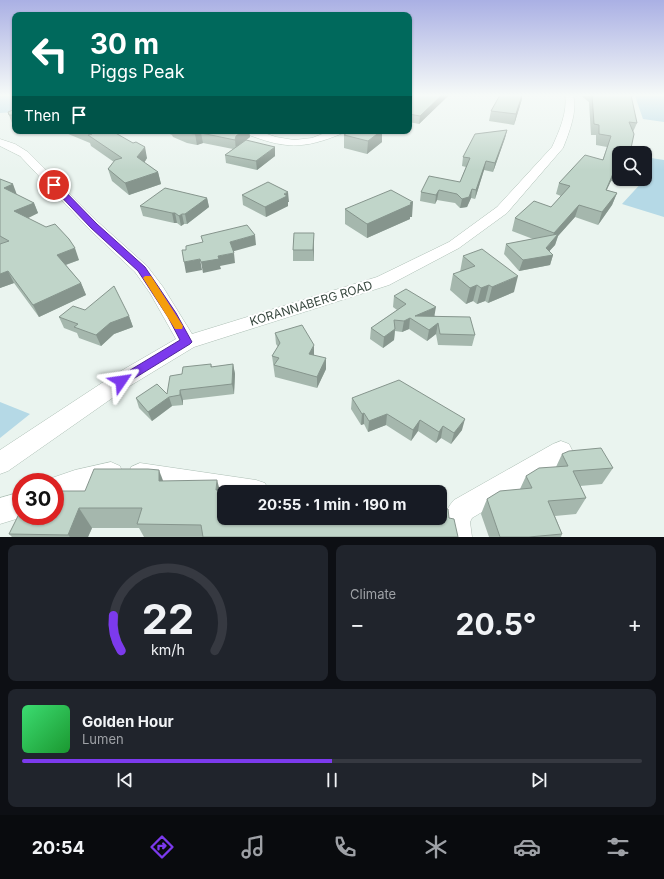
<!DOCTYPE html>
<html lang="en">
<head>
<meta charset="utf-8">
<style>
  :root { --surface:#171b24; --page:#20242c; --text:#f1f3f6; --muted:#9ea1a6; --line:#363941; --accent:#7c3aed }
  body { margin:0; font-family:Inter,sans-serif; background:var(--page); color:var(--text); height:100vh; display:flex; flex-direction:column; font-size:15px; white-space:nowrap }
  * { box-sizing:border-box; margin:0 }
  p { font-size:13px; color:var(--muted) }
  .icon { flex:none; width:22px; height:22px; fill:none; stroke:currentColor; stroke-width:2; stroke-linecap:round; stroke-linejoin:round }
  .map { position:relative; height:537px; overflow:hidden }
  .panel { display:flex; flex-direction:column; gap:8px; padding:8px; background:#0d0f14; flex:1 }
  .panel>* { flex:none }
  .top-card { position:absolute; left:12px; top:12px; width:400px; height:122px; border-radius:8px; box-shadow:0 1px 3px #0004; background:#00695c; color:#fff; overflow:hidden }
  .tools { position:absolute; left:612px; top:146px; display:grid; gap:8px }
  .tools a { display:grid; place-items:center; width:40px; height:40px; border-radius:8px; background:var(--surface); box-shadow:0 1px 3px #0004; font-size:20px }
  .speed { position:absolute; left:12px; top:473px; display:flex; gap:8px; font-size:20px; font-weight:700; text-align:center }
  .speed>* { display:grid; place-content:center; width:52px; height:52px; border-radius:50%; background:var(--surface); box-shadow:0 1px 3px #0004; line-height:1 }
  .speed .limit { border:6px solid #d22; background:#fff; color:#111 }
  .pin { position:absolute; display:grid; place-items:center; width:34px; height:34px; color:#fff; margin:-17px; border:2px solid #fff; border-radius:50%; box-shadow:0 1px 4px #0007 }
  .me { position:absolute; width:44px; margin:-22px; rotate:58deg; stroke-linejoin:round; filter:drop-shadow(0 0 3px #0008) }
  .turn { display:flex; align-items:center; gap:14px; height:84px; padding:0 12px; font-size:18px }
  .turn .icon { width:52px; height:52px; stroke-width:2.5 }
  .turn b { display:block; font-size:28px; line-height:34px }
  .then { display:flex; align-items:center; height:38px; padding:0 12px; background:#0003; gap:8px; font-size:15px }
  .big { font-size:30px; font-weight:700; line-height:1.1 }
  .panel .tile { flex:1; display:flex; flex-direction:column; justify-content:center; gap:6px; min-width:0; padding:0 14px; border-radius:8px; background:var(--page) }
  .panel .dial { align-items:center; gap:0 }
  .dial svg { height:104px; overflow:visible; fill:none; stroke:var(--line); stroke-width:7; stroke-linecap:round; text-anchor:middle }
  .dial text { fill:var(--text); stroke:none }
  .song { display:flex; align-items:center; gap:12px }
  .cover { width:48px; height:48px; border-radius:6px; background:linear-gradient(135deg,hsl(140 70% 55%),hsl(130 70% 35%)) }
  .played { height:4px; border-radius:2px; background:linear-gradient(90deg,var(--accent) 50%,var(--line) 50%) }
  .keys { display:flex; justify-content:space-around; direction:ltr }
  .heat { display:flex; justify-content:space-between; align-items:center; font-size:22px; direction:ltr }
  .panel .tiles { flex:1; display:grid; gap:8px; grid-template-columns:1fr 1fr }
  .tile:last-child { grid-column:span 2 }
  .trip { position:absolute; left:217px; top:485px; width:230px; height:40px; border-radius:8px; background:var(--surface); box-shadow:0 1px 3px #0004; font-weight:700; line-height:40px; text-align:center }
  .tabs { display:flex; height:64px; justify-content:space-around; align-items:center; background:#090b0e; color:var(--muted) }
  .tabs .icon { width:28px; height:28px }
  .tabs .active { color:var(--accent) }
  .tabs b { font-size:18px; color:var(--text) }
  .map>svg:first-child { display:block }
  .green { fill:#b5d9e6 }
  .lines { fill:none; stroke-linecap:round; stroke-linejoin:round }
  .minor-casing { stroke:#adbfb5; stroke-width:1 }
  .minor { fill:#fff; fill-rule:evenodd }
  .wall { fill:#a5b7ad }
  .shaded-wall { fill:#86958d }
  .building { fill:#c0d5c9; stroke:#86958d }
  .route { fill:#7c3aed; stroke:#51269a }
  .slow { fill:#f59e0b }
  .labels { text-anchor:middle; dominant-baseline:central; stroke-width:4; stroke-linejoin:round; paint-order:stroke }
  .street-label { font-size:12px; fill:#38483f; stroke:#fff }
</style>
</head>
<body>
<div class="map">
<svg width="664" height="537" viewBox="0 0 664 537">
  <rect width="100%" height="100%" fill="#eaf4ef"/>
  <g class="green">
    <polygon points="0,95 15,95 15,112 0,113"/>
    <polygon points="664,95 664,122 643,119 635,96"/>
    <polygon points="651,158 664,160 664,217 622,204 645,179"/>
    <polygon points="0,402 30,414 0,438"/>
  </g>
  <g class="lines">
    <defs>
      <g id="minor">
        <path d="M565,95H573C578,110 569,133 563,148L507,213L459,248L389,285L194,347L128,387L8,471L0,474V450L114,375L176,339L150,293L135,272L89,229L20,156L0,146V139L15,144L28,152L99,223L147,266L163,287L192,334L377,277L449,242L497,207L552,147C559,132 568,111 565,95Z"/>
        <path d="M243,131H258L276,137L294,140L312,138L330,131H344L343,133C303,150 284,149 244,133Z"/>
        <path d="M561,441L569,444L573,452L569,460L472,518L470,522L472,537H444C442,523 444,511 454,500L553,444Z"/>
        <path d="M111,462L120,466L123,474L120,482C99,490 76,493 55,501V482H45L46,480L75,470Z"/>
        <polygon points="140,463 256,480 265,483 269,492 224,492 224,499 140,487 131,483 128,475 131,467"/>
        <polygon points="21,492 21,516 26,516 0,524 0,498"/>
      </g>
    </defs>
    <use href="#minor" class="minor-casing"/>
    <use href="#minor" class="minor"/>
  </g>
  <g class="wall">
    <polygon points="414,95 449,95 419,124 409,122 409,99"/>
    <polygon points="580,95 628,95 637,123 633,132 619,153 619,179 622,179 621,183 611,181 606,190 617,193 612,205 598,225 575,217 558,236 555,245 549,251 553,255 550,265 519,271 504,254 506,244 533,239 512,231 515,218 551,207 561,196 556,194 559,183 603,159 607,147 596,145 596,135 591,135 589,102"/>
    <polygon points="522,99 514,125 489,121 491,111"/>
    <polygon points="15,109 15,125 13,126 9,115"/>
    <polygon points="507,130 505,138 493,172 484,170 475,199 471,198 467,207 460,208 455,203 437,200 435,204 420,201 421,192 460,182 466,167 462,166 463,157"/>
    <polygon points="61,131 112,131 147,158 144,163 158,172 161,184 129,195 112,181 108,169 114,162 91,146 90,143"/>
    <polygon points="163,131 249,131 250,137 240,145 275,156 257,170 226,163 225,155 233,149 203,143 197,145 187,143 173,137 172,135"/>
    <polygon points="350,131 382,131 382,142 367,154 344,148 344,135"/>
    <polygon points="0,179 17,195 34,203 38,213 28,218 79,260 66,265 81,283 86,295 39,317 14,283 0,288"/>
    <polygon points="242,195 289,202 288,202 288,206 266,217 243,205"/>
    <polygon points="207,198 209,207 187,224 184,224 181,226 177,223 174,223 143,216 140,206"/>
    <polygon points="345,209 412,217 410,217 410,219 367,238 345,224"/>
    <polygon points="314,243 314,261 293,261 293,250"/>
    <polygon points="463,256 514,292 488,303 485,301 477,304 473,301 466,304 450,290 453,274 460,272"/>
    <polygon points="394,296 475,335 472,346 438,345 436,334 427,341 409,329 402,332 395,331 394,340 383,348 370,339 371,328 397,310 393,307"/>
    <polygon points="85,310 129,316 133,327 114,334 101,346 79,338 77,333 64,328 59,317"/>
    <polygon points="275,333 314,355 326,369 317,388 275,377 272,356 278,347 276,344"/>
    <polygon points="211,364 212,367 233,364 235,374 234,394 183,400 183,405 172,406 152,421 139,408 136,398 167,394 182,374"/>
    <polygon points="352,398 462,430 451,444 441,438 436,443 418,431 411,441 386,425 368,432 364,424 361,425 351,409"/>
    <polygon points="562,454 613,468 602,484 580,486 586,498 576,514 555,516 562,534 561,537 489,537 481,514 487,499 520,489 526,476 556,467"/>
    <polygon points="163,481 224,518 449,518 458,537 144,537 139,528 92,528 88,537 12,537 9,534 85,491"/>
  </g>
  <g class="shaded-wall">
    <polygon points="442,95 449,95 419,124 420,116"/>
    <polygon points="522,95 522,99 514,125 516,114"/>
    <polygon points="507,130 505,138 493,172 495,163"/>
    <polygon points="243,131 249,131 250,137 237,147 236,150 235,140 236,136"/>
    <polygon points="380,131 382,131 382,142 367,154 368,141"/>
    <polygon points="201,133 203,143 197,145 195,134"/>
    <polygon points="145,147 147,158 140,169 137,157"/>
    <polygon points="275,147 275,156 257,170 256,161"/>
    <polygon points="486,161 484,170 475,199 476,190"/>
    <polygon points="615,169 611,181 601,202 606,190"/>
    <polygon points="158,172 161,184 129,195 125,183"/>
    <polygon points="13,184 17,195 4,188"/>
    <polygon points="472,189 471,198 467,207 460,208 462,199"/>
    <polygon points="439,190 437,200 435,204 436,195"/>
    <polygon points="288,192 289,202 288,202 288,206 266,217 265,207"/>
    <polygon points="617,193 612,205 598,225 602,212"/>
    <polygon points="207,198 209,207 187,224 185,214"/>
    <polygon points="413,202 412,217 410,217 410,219 367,238 367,224"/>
    <polygon points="34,203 38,213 20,222 14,211"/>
    <polygon points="579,205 575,217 558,236 555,245 545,256 553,255 550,265 519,271 523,260 546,248 550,244 554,233"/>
    <polygon points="172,213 175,213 177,223 174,223"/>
    <polygon points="182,214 184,224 181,226 179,216"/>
    <polygon points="314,233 314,261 313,250"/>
    <polygon points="255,235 256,245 231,252 230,242"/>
    <polygon points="75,248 79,260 62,266 57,255"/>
    <polygon points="234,253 235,263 220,266 221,269 203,273 201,262 218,256"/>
    <polygon points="200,259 202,270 186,273 184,262"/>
    <polygon points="8,271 14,283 0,288 0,274"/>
    <polygon points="518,276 514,292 488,303 492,287"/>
    <polygon points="81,283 86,295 39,317 33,305"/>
    <polygon points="477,285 473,301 466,304 470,288"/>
    <polygon points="489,285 485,301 477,304 481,288"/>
    <polygon points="436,307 434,318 415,316"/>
    <polygon points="129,316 133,327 114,334 101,346 96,335 110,323"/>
    <polygon points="410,318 409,329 402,332 404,321"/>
    <polygon points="438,323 436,334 427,341 429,330"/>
    <polygon points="395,329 394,340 383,348 384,337"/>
    <polygon points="314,345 314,356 309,354"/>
    <polygon points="326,358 326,369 317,388 317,377"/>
    <polygon points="233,364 235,374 234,394 232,384"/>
    <polygon points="180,390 183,400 183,405 180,395"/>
    <polygon points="169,397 172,406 152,421 148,412"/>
    <polygon points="364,413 364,424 361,425 362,414"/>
    <polygon points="387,414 386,425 368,432 369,421"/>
    <polygon points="465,419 462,430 451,444 454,433"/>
    <polygon points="420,420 418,431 411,441 413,430"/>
    <polygon points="443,426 441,438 436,443 439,432"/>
    <polygon points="159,470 167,491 159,481"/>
    <polygon points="217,480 223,501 216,490"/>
    <polygon points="79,508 92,528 88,537 70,537 68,535"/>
  </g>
  <g class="building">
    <polygon points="414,95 442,95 420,116 409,114 409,99"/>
    <polygon points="500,95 522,95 516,114 491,111"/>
    <polygon points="592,95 631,95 637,123 629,122 634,134 630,153 619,153 619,170 615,169 606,190 617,193 602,212 579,205 554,233 515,218 534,201 551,207 570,186 559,183 585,155 603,160 611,136 599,134 599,125 594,124"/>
    <polygon points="15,109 15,115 9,115 8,112"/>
    <polygon points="507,130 495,163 486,161 476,190 472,189 469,197 462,199 457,194 439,190 436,195 421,192 429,176 460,182 470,158 463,157 475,134"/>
    <polygon points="83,131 112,131 133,143 136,142 145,147 137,157 158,172 125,183 108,169 115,160 122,158 88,135 92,134"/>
    <polygon points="180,131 243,131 236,136 235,140 201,133 195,134 186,133"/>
    <polygon points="350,131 381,131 368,141 344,135"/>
    <polygon points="246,140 275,147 256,161 225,155"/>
    <polygon points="0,179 13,184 4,188 34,203 14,211 46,227 55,224 69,239 75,248 57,255 81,283 33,305 8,271 0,274 0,244 9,241 0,236"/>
    <polygon points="268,182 288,192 284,194 287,196 265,207 242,195"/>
    <polygon points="165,188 207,198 185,214 182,214 179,216 175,213 172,213 140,206"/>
    <polygon points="391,190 413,202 410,203 412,204 367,224 345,209"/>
    <polygon points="247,225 255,235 230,242 234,253 218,256 219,259 201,262 200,259 184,262 182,250 186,250 186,246 203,242 201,236"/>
    <polygon points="294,233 314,233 313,250 293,250"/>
    <polygon points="558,234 546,248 553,255 523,260 506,244"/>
    <polygon points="482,249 518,276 492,287 489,285 481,288 477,285 470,288 453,274 475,266 463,256"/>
    <polygon points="114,286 129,316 110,323 96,335 74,327 78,324 59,317 73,306 85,310"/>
    <polygon points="406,289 436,307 415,316 470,317 475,335 440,334 438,323 429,330 410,318 404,321 394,320 395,329 384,337 371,328 406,304 394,296"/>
    <polygon points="302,325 314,345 309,354 326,358 317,377 274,365 279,358 272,356 280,343 275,333"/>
    <polygon points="211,364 211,367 233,364 232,384 180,390 180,395 169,397 148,412 136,398 157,384 167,394 170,376 182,374 183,367"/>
    <polygon points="399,380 465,419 454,433 443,426 439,432 420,420 413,430 387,414 369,421 364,413 362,414 352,398"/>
    <polygon points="601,448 613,468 573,471 586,498 548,501 562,534 529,537 500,537 487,499 500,491 532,488 526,476 539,468 568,466 562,454 569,451"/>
    <polygon points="94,469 148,469 159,470 159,481 217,480 216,490 275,489 275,492 224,492 224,518 440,518 440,509 448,509 449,518 454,519 458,537 203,537 201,525 137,524 142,508 79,508 68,535 9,534 21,510 21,516 55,516 55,491 85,491"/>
  </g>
  <linearGradient id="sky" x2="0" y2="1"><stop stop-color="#aab0e4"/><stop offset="0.56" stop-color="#f6faf8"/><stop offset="1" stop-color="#f6faf8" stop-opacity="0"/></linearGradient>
  <rect width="664" height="170" fill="url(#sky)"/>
  <polygon class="route" points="51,183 57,183 97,224 145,267 176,313 192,342 190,344 125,384 121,386 117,384 115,381 117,378 180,340 168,317 138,271 91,228 51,186"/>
  <polygon class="slow" points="145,276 151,276 183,326 182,329 175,329 143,278"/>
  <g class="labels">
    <g class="street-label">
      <text transform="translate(311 303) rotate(-17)">KORANNABERG ROAD</text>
    </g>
  </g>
</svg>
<div class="tools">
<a><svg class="icon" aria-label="search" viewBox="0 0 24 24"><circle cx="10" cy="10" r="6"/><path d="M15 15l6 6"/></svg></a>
</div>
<div class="speed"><div class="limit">30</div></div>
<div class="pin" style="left:54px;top:185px;background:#d93025"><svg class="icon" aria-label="arrive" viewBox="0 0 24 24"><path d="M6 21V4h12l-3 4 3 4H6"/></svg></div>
<svg class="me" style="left:121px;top:381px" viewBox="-20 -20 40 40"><path d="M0-17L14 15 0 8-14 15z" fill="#7c3aed" stroke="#fff" stroke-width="4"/></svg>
<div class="trip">20:55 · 1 min · 190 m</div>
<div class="top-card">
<div class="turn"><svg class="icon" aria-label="left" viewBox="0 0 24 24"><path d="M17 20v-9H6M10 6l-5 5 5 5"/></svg><div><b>30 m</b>Piggs Peak</div></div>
<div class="then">Then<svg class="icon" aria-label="arrive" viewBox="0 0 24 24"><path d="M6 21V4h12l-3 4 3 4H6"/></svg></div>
</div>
</div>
<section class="panel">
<div class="tiles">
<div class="tile dial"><svg viewBox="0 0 100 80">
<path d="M14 69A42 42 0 1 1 86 69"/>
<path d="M14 69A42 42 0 0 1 8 42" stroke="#7c3aed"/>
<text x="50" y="56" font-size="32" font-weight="700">22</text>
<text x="50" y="72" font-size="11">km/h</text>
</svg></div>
<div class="tile"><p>Climate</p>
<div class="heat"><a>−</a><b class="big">20.5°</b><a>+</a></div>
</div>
<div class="tile">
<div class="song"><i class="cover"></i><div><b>Golden Hour</b><p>Lumen</p></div></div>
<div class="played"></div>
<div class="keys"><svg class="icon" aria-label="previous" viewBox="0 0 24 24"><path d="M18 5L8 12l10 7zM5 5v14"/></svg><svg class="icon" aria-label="pause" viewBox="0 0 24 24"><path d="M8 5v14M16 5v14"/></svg><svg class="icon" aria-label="next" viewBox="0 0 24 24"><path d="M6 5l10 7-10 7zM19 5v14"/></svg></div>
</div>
</div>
</section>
<nav class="tabs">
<b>20:54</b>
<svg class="icon active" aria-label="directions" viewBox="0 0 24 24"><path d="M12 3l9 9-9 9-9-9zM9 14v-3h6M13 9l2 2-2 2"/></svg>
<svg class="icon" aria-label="music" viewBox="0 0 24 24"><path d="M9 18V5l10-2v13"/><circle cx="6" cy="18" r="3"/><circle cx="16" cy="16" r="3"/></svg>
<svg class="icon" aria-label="phone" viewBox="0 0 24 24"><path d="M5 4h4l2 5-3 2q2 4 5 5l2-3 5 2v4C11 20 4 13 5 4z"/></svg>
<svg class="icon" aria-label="climate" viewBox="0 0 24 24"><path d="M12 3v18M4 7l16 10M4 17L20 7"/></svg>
<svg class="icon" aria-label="car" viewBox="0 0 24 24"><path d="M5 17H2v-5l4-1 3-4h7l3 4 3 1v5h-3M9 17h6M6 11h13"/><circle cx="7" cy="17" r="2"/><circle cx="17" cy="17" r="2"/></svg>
<svg class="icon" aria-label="filters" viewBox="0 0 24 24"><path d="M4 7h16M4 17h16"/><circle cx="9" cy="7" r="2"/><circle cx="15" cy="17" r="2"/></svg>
</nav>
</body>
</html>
